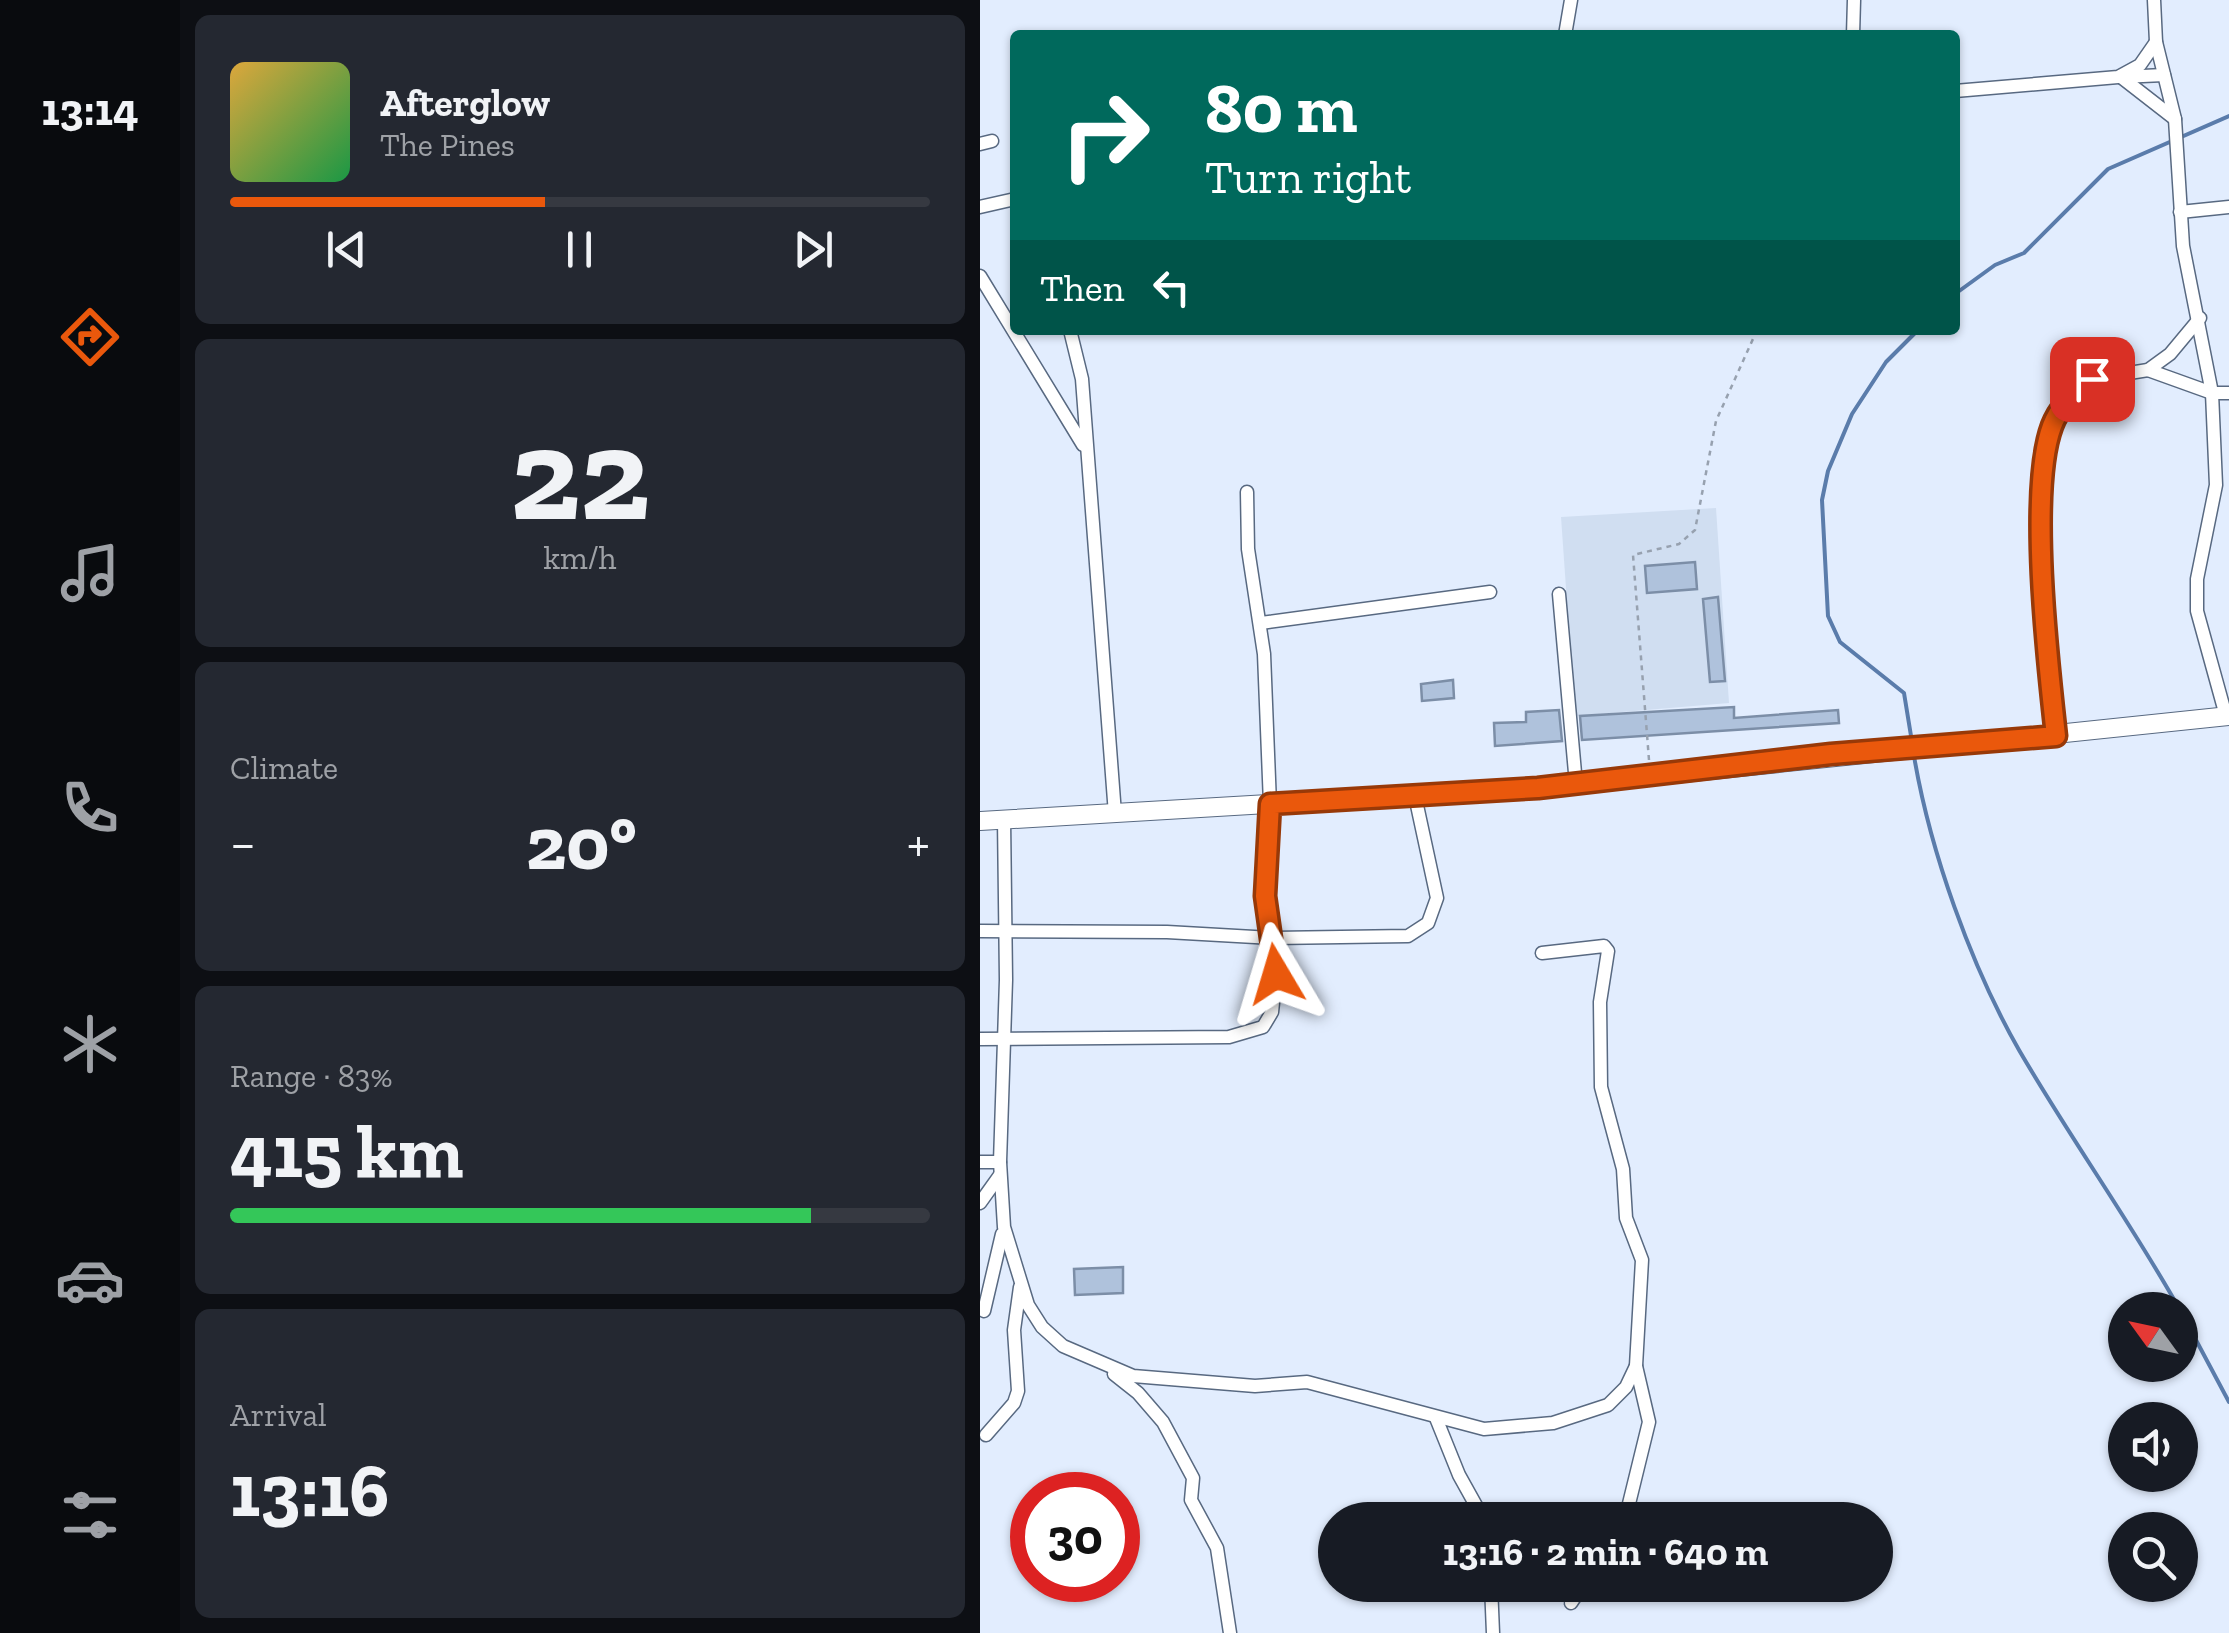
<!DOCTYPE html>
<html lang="en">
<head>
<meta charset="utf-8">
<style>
  :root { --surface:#171b24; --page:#242831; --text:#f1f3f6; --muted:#9ea1a6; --line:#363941; --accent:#ea580c }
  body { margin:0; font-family:"Zilla Slab",serif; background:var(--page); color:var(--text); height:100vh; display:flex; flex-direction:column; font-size:38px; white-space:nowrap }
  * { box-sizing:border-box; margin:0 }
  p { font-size:32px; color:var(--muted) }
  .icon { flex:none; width:55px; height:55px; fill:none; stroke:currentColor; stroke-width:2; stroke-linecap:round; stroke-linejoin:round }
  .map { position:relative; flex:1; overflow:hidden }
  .side { display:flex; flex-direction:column; gap:15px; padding:15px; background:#0d0f14; width:800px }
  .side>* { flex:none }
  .hud { position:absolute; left:30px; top:30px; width:950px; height:305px; border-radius:10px; box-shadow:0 2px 8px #0004; background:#00695c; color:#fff; overflow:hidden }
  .needle { width:65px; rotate:303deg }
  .controls { position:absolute; left:1128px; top:1292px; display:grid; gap:20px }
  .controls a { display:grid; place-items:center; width:90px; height:90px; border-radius:50%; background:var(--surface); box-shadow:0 2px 8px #0004; font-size:50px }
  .speed { position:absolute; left:30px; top:1472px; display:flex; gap:20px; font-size:50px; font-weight:700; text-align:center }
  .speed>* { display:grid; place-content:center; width:130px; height:130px; border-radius:50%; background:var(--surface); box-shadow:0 2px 8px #0004; line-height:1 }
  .speed .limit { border:15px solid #d22; background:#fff; color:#111 }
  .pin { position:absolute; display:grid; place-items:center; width:85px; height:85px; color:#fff; margin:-42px; border-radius:20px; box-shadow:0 5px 15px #0006 }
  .me { position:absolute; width:110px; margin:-55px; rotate:353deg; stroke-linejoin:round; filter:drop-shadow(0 0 8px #0008) }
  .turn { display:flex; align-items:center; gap:35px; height:210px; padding:0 30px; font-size:45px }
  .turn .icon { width:130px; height:130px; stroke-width:2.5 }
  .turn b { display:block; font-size:70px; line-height:85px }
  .then { display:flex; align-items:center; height:95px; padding:0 30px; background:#0003; gap:20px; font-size:38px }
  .big { font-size:75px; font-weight:800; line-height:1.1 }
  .side .widget { flex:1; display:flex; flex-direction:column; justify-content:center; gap:15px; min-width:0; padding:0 35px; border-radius:15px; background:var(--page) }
  .side .dial { align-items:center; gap:0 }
  .dial b { font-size:130px; line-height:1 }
  .song { display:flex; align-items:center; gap:30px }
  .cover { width:120px; height:120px; border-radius:15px; background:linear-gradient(135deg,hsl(40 70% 55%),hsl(140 70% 35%)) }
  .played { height:10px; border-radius:5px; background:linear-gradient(90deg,var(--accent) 45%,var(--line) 45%) }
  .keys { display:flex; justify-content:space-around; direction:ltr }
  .heat { display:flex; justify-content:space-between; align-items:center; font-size:55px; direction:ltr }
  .charge { height:15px; border-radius:8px; background:linear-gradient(90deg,#34c759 83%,var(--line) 0) }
  .trip { position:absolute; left:338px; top:1502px; width:575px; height:100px; border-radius:50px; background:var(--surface); box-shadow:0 2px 8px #0004; font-weight:800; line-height:100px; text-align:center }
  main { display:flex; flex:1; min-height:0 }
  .tab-bar { display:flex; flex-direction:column; width:180px; justify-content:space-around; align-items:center; background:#090b0e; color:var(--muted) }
  .tab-bar .icon { width:70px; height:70px }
  .tab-bar .selected { color:var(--accent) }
  .tab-bar b { font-size:45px; color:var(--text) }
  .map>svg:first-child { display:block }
  .built { fill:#d0def1 }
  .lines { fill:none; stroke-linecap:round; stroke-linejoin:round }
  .stream { stroke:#5a7cab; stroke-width:4 }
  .building { fill:#afc2dc; stroke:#7c8ea7; stroke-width:2.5 }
  .minor-casing { stroke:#586981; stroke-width:15 }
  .secondary-casing { stroke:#586981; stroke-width:20 }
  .path { stroke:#97a1af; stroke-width:2.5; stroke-dasharray:5 5; stroke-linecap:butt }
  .minor { stroke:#fff; stroke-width:12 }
  .secondary { stroke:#fff; stroke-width:18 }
  .route-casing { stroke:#983908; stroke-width:25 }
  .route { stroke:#ea580c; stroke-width:18 }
</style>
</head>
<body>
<main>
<nav class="tab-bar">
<b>13:14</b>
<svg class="icon selected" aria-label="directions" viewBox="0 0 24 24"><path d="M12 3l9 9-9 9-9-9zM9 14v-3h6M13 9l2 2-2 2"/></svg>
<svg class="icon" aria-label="music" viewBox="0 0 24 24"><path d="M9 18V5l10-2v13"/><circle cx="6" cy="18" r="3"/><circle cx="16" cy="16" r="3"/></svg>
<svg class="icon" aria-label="phone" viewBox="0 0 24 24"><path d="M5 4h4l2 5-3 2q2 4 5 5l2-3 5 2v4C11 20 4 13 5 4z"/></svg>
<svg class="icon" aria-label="climate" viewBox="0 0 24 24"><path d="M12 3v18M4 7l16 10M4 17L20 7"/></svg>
<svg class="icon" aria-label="car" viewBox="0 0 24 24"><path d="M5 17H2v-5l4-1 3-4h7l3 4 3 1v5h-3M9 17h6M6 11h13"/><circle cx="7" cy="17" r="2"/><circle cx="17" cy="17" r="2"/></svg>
<svg class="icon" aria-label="filters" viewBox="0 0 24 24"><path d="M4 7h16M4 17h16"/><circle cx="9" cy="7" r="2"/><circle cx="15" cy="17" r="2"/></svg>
</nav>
<section class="side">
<div class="widget">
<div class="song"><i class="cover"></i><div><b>Afterglow</b><p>The Pines</p></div></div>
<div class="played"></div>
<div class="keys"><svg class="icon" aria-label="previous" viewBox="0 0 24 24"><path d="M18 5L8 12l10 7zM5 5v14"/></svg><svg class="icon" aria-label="pause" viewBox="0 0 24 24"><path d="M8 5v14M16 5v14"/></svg><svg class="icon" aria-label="next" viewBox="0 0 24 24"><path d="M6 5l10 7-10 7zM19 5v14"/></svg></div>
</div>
<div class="widget dial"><b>22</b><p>km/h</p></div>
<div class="widget"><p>Climate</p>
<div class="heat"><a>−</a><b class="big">20°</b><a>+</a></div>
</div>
<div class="widget"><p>Range · 83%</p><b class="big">415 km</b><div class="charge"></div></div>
<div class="widget"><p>Arrival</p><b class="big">13:16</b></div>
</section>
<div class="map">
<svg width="1249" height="1633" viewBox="0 0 1249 1633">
  <rect width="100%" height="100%" fill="#e2edfe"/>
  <polygon class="built" points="736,508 749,703 595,716 581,517"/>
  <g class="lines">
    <g class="stream">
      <polyline points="975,294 1015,265 1044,253 1128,169 1249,116"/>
      <polyline points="932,742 924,693 860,642 848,616 842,500 848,471 872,414 906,362 938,330"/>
      <path d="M934,756C950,851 991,966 1039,1050C1090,1138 1150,1221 1200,1310"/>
      <polyline points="1200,1310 1249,1402"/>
    </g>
  </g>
  <g class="building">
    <polygon points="715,562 717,589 667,593 665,566"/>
    <polygon points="738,597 745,681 730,682 723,599"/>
    <polygon points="473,680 474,698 442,701 441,684"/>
    <polygon points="754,707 754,718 858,710 859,723 602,740 600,716"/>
    <polygon points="579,710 582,741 515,746 514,723 546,722 546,712"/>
    <polygon points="143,1267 143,1293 95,1295 94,1269"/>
  </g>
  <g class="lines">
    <defs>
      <g id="minor">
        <polyline points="1174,0 1176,42 1195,119 1203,246 1232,393 1236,485 1217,579 1217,611 1246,716"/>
        <polyline points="585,35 591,0"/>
        <polyline points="873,35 874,0"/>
        <polyline points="1141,77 1195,119"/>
        <polyline points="1141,77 1184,75"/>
        <polyline points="975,91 1138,77 1160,65 1176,42"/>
        <polyline points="0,144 12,141"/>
        <polyline points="0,207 35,199"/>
        <polyline points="1200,212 1249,207"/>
        <polyline points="0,276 103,445"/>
        <polyline points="90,330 102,379 135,814"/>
        <polyline points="1168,370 1232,393 1249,393"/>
        <polyline points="579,594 596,784"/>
        <polyline points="281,623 510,592"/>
        <polyline points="1076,736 1062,515 1072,425 1098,389 1112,379 1168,370 1190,354 1220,318"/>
        <polyline points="24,819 26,980 20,1162 24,1227 48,1305 62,1327 83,1346 153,1376 275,1386 327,1382 504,1429 573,1423 628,1405 646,1387 656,1366"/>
        <polyline points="0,931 187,932 294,938 428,936 448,923 457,898 435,796"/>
        <polyline points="562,953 624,946 628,951 620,1002 621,1087 643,1169 646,1218 662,1260 656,1366 669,1422 645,1520"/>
        <polyline points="0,1039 249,1037 283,1027 292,1012 296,974 285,895 290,804 284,654 268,549 267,492"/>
        <polyline points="0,1162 20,1162"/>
        <polyline points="0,1203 20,1175"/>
        <polyline points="4,1311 22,1234"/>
        <polyline points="134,1374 158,1393 183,1422 213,1478 211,1500 237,1548 250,1633"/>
        <polyline points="456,1418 479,1475 504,1520"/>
        <polyline points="6,1435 34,1403 38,1391 34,1330 40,1287"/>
        <polyline points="511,1585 513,1633"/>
        <polyline points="591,1603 603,1585"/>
      </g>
      <polyline id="secondary" points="0,821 559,788 1249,716"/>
    </defs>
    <use href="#minor" class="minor-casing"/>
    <use href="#secondary" class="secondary-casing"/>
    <polyline class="path" points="669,760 653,555 699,544 715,530 736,421 777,330"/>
    <use href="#minor" class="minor"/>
    <use href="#secondary" class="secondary"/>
  </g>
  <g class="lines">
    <defs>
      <path id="route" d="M296,974L285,896L290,804L558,788L851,754L1076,736C1068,664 1048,490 1072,426C1079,407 1097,390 1112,379"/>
    </defs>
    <use href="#route" class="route-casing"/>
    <use href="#route" class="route"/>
  </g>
</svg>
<div class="controls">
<a><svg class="needle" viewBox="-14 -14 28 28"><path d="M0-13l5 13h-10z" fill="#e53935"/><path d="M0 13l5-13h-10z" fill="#9ea1a6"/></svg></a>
<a><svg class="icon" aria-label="sound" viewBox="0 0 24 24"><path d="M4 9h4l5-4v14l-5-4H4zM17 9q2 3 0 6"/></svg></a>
<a><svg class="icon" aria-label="search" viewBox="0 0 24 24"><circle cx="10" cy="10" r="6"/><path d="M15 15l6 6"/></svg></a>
</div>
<div class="speed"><div class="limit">30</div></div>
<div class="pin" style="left:1112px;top:379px;background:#d93025"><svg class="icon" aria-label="arrive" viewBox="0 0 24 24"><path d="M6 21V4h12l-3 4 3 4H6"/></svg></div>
<svg class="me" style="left:296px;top:974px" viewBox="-20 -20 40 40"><path d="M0-17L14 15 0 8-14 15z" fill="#ea580c" stroke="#fff" stroke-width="4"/></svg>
<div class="trip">13:16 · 2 min · 640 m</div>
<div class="hud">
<div class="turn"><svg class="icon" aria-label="right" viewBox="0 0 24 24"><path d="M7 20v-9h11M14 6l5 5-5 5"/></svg><div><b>80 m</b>Turn right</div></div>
<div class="then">Then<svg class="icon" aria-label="left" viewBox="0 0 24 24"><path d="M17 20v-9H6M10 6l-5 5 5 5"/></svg></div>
</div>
</div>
</main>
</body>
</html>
